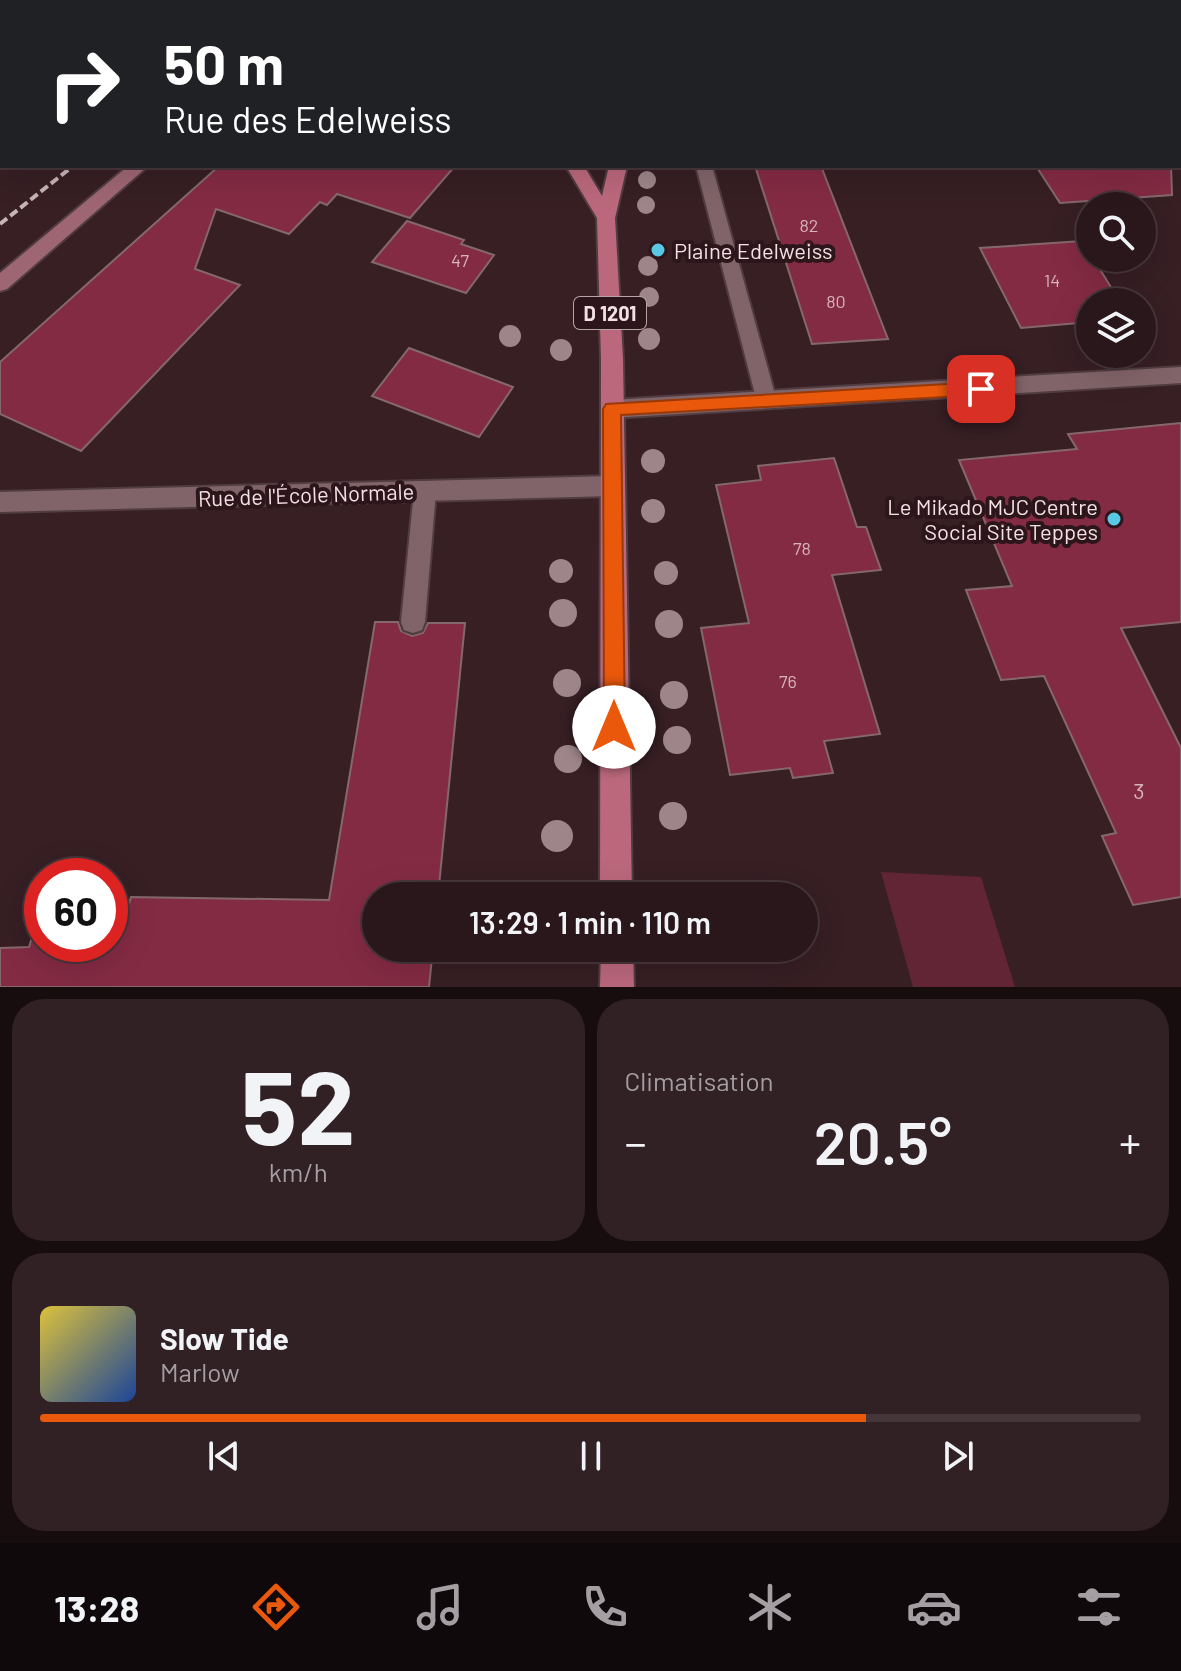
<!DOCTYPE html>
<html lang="fr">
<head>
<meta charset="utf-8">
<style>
  :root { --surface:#29171b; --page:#312024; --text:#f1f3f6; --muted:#a59fa3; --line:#45363a; --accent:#ea580c }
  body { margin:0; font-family:Barlow,sans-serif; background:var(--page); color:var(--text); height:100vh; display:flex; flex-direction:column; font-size:30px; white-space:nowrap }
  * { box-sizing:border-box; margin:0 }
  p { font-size:26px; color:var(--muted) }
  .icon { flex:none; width:44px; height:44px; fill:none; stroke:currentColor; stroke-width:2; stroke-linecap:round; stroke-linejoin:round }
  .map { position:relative; height:987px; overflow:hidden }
  .sheet { display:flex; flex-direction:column; gap:12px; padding:12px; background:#170d0f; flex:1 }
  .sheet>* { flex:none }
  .banner { position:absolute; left:0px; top:0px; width:1182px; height:168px; box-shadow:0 8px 32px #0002,0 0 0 2px var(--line); background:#202124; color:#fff; overflow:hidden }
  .tools { position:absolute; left:1076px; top:192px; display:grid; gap:16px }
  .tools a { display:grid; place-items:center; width:80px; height:80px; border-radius:50%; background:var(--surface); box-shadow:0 8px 32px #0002,0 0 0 2px var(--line); font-size:40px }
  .speed { position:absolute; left:24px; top:858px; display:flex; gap:16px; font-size:40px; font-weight:700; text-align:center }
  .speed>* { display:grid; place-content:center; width:104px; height:104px; border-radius:50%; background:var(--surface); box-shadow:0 8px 32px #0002,0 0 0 2px var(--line); line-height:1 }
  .speed .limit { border:12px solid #d22; background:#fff; color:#111 }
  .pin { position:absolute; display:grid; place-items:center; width:68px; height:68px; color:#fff; margin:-34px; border-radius:16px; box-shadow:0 4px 12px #0006 }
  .me { position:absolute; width:88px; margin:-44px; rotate:0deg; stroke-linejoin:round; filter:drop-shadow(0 0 6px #0008) }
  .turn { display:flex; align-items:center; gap:28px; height:168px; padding:0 32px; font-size:36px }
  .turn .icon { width:104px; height:104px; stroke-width:2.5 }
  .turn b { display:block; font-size:56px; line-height:68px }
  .big { font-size:60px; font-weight:600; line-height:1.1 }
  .sheet .tile { flex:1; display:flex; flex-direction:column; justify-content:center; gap:12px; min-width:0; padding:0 28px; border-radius:32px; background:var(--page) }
  .sheet .dial { align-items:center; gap:0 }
  .dial b { font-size:104px; line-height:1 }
  .song { display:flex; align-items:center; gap:24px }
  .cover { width:96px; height:96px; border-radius:12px; background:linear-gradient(135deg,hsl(50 70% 55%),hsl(220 70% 35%)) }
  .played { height:8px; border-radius:4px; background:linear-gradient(90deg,var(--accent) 75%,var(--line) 75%) }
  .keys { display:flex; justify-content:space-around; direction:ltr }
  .heat { display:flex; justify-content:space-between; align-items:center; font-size:44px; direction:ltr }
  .sheet .tiles { flex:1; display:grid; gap:12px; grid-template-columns:1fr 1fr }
  .tile:last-child { grid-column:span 2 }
  .trip { position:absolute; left:362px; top:882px; width:456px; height:80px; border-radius:40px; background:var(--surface); box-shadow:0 8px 32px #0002,0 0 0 2px var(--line); font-weight:600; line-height:80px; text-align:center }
  .tabs { display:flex; height:128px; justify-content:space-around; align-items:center; background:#10090b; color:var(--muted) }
  .tabs .icon { width:56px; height:56px }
  .tabs .active { color:var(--accent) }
  .tabs b { font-size:36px; color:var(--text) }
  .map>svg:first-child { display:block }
  .green { fill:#612535 }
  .building { fill:#842b44; stroke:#84686d; stroke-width:2 }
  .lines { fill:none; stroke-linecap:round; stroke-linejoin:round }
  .lane-casing { stroke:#503c41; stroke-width:4 }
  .street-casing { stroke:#503c41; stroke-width:4 }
  .secondary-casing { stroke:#503c41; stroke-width:4 }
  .primary-casing { stroke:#503c41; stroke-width:4 }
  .lane { fill:#816469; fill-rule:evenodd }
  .street { fill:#816469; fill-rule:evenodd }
  .secondary { fill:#9e6672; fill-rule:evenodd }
  .primary { fill:#bb687c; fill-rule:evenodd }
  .rail { stroke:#c6b3b7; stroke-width:4; stroke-dasharray:9 4; stroke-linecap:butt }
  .tree { fill:#9e858a }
  .route { fill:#ea580c; stroke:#983908; stroke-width:2 }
  .poi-dot { fill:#59c8e4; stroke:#2c161b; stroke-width:3 }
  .labels { text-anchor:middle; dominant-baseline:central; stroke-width:8; stroke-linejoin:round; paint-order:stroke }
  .number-label { font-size:18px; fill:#d6b4bc }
  .shield { fill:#2c161b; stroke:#b7a4a8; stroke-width:2 }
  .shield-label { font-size:20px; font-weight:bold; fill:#f2e1e4 }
  .poi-label { font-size:22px; fill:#f2e1e4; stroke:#2c161b; text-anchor:start }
  .street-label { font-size:22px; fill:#f2e1e4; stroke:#2c161b }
  .near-number-label { font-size:22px; fill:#d6b4bc }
</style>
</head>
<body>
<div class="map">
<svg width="1181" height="987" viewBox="0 0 1181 987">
  <rect width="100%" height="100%" fill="#371f24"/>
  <polygon class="green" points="881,872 981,877 1015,987 913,987"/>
  <g class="building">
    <polygon points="219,166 455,166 410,218 337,194 327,205 320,202 289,234 216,209 195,269 240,285 81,451 0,414 0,362"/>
    <polygon points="755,166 821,166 888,339 812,344"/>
    <polygon points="1036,166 1171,166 1172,195 1060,203"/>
    <polygon points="407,221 464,240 461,244 494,255 466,293 372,262"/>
    <polygon points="1082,241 1090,258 1093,258 1120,302 1090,302 1090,322 1021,328 980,248"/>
    <polygon points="409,348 513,387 479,437 372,396"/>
    <polygon points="1181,423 1181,622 1121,628 1181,748 1181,897 1133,905 1102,836 1116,833 1044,676 1001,680 966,590 1012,586 959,460 1077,449 1068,434"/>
    <polygon points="834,458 857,527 866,527 881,570 832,575 880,734 824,741 833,773 793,778 790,768 730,775 701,628 749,623 716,485 761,480 758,466"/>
    <polygon points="375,622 398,622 401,631 412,636 423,633 428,623 465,623 438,896 376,896 376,948 433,948 429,987 0,987 0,948 29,947 41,909 42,944 110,944 110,910 127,911 131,897 329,900"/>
  </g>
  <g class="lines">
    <defs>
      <g id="lane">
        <polygon points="61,0 79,0 81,2 63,2"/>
        <polygon points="655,0 710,0 653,2"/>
        <polygon points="835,0 849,0 850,2 836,2"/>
        <polygon points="963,0 977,0 978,2 964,2"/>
        <polygon points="696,166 712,166 777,402 774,408 760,408 757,402"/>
        <polygon points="425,482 433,484 436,491 425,622 422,630 413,633 404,630 401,622 414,491 417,484"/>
      </g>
      <g id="street">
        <polygon points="1181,367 1181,383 612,418 604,415 601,409 604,403 612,400"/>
        <polygon points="612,476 620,479 624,486 620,493 612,496 0,512 0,492"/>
      </g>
      <polygon id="secondary" points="128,166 148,166 7,289 0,291 0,273"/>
      <g id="primary">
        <polygon points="370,0 386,0 387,2 371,2"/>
        <polygon points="519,0 535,0 536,2 520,2"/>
        <polygon points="566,166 584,166 602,196 609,166 627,166 615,218 623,359 632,896 600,896 601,359 597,218"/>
        <polygon points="601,948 633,948 634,987 600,987"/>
      </g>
    </defs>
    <use href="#lane" class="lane-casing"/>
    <use href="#street" class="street-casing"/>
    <use href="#secondary" class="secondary-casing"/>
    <use href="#primary" class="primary-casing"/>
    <use href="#lane" class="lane"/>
    <use href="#street" class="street"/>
    <use href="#secondary" class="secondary"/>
    <use href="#primary" class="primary"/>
    <polyline class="rail" points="0,224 73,166"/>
  </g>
  <g class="tree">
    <circle cx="647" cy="180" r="9"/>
    <circle cx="646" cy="205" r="9"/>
    <circle cx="648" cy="266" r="10"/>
    <circle cx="649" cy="297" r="10"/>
    <circle cx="510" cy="336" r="11"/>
    <circle cx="649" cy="339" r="11"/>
    <circle cx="561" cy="350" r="11"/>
    <circle cx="653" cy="461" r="12"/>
    <circle cx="653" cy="511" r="12"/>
    <circle cx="561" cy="571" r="12"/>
    <circle cx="666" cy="573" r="12"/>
    <circle cx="563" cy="613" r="14"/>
    <circle cx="669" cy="624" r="14"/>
    <circle cx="567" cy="683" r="14"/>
    <circle cx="674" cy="695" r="14"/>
    <circle cx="677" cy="740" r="14"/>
    <circle cx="568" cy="759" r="14"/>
    <circle cx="673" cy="816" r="14"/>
    <circle cx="557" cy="836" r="16"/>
  </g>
  <polygon class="route" points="981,382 989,389 981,395 621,415 625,727 622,734 614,737 607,734 604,727 603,409 606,404"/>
  <g class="poi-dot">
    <circle cx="658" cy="250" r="8"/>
    <circle cx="1114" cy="519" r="8"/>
  </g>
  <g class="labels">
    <g class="number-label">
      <text x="809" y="225">82</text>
      <text x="460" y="260">47</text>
      <text x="1052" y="280">14</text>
      <text x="836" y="301">80</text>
      <text x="802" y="548">78</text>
      <text x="788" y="681">76</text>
    </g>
    <rect class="shield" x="574" y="297" width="72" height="32" rx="6"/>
    <g class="shield-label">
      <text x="610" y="313">D 1201</text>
    </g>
    <g class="poi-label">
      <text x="674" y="250">Plaine Edelweiss</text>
      <text x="1098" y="506" text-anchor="end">Le Mikado MJC Centre<tspan x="1098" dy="25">Social Site Teppes</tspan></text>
    </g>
    <g class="street-label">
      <text transform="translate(306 494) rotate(-2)">Rue de l'École Normale</text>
    </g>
    <g class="near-number-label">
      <text x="1139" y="790">3</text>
    </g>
  </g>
</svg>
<div class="tools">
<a><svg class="icon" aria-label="search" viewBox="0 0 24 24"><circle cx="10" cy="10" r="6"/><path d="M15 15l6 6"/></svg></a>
<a><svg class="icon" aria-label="layers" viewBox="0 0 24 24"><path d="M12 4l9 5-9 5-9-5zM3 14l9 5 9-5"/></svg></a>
</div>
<div class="speed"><div class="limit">60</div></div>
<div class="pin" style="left:981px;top:389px;background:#d93025"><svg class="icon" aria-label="arrive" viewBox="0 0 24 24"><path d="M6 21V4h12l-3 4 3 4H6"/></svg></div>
<svg class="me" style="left:614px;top:727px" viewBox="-20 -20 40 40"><circle r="19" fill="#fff"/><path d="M0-13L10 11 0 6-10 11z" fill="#ea580c"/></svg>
<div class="trip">13:29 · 1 min · 110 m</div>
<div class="banner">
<div class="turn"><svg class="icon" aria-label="right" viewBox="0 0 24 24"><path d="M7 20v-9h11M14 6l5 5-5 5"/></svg><div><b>50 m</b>Rue des Edelweiss</div></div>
</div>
</div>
<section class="sheet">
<div class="tiles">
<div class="tile dial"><b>52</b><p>km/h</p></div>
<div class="tile"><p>Climatisation</p>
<div class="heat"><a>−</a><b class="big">20.5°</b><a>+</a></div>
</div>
<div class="tile">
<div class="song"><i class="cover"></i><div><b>Slow Tide</b><p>Marlow</p></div></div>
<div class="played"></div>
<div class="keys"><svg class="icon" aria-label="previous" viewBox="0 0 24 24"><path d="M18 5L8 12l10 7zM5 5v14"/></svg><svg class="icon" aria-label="pause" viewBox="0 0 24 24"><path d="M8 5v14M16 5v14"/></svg><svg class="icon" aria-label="next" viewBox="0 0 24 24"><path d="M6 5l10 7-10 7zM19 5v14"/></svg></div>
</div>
</div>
</section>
<nav class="tabs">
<b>13:28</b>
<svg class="icon active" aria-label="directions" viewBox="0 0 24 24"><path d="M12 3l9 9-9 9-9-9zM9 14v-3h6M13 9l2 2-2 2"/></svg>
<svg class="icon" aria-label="music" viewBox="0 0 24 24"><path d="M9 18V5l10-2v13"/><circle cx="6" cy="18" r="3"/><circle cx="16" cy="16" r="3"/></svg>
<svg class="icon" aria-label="phone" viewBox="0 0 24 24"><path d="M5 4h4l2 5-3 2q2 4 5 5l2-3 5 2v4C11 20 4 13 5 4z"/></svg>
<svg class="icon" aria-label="climate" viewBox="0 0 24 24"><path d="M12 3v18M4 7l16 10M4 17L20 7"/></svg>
<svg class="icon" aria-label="car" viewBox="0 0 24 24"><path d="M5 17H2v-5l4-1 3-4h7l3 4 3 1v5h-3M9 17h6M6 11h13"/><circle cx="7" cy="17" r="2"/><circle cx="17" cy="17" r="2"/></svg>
<svg class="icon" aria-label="filters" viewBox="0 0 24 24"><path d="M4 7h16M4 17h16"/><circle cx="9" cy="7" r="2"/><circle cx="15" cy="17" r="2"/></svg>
</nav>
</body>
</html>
